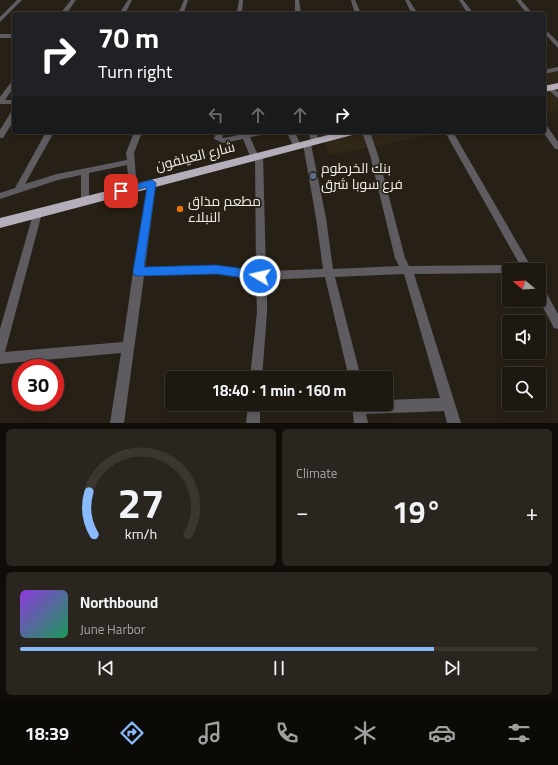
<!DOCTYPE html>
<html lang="en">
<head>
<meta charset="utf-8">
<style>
  :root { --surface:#1d1810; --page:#2a251e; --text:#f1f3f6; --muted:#a0a09f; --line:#3b3730; --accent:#89bafc }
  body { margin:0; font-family:Georgia,Cairo,serif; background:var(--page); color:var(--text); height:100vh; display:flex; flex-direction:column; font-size:15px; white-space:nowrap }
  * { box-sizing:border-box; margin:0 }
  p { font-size:13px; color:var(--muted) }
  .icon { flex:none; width:22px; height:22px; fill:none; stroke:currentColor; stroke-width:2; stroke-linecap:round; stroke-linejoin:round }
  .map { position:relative; height:423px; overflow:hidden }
  .details { display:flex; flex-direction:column; gap:6px; padding:6px; background:#100d09; flex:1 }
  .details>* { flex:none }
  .top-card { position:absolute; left:12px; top:12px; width:534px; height:122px; border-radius:4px; box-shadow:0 2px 6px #0003,0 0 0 1px var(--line); background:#202124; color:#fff; overflow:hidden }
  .needle { width:26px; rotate:288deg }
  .tools { position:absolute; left:502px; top:263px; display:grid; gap:8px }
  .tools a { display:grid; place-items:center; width:44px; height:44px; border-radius:4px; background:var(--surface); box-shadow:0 2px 6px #0003,0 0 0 1px var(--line); font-size:20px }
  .speed { position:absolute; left:12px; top:359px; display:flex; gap:8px; font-size:20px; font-weight:700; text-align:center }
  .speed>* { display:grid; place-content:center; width:52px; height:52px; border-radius:50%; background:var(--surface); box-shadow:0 2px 6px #0003,0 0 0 1px var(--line); line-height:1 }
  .speed .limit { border:6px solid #d22; background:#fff; color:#111 }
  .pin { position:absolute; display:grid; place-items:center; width:34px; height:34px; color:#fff; margin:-17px; border-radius:8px; box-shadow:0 2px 6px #0006 }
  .me { position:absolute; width:44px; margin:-22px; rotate:279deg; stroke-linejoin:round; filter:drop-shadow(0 0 3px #0008) }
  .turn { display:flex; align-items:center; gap:14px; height:84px; padding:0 20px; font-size:18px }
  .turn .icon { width:52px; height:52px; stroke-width:2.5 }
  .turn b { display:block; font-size:28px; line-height:34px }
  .lanes { display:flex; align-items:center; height:38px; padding:0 20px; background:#0003; justify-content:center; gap:20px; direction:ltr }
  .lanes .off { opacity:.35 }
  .big { font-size:30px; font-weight:700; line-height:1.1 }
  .details .tile { flex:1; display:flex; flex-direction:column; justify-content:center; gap:6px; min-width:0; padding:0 14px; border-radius:6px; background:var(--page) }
  .details .dial { align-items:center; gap:0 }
  .dial svg { height:104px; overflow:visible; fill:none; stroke:var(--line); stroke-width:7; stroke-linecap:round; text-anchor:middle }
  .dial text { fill:var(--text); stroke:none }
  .song { display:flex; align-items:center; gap:12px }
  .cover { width:48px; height:48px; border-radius:6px; background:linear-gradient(135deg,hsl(270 70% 55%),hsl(150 70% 35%)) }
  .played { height:4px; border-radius:2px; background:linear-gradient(90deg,var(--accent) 80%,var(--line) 80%) }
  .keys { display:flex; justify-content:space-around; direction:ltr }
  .heat { display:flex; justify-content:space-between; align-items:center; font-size:22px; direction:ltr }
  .details .tiles { flex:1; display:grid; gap:6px; grid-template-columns:1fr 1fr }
  .tile:last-child { grid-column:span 2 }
  .trip { position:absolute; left:165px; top:371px; width:228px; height:40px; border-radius:4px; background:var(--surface); box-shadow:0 2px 6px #0003,0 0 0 1px var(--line); font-weight:700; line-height:40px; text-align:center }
  .menu { display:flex; height:64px; justify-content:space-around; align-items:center; background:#0c0a06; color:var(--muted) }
  .menu .icon { width:28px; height:28px }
  .menu .on { color:var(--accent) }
  .menu b { font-size:18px; color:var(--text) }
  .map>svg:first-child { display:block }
  .commercial { fill:#302717 }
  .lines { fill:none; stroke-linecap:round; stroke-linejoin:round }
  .street { fill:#5f5c61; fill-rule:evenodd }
  .highway { fill:#b5adba; fill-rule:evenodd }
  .route { fill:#1a73e8; stroke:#114b97 }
  .service-dot { fill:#5c6f8a; stroke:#272016; stroke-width:1.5 }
  .food-dot { fill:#e8710a; stroke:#272016; stroke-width:1.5 }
  .labels { text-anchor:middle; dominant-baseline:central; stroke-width:3.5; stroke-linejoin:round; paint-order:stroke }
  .street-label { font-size:14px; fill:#f1ede6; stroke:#272016 }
  .poi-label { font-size:14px; fill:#f1ede6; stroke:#272016; text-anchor:start }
</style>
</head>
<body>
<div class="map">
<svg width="558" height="423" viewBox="0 0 558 423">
  <rect width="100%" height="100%" fill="#272016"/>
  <g class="commercial">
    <polygon points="558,68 558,111 544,113 544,71"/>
    <polygon points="321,132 447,132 330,155"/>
  </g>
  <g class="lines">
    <g class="street">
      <polygon points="17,0 22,0 0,22 0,17"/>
      <polygon points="71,0 76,0 66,14 60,14"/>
      <polygon points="128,0 132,0 125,14 119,14"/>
      <polygon points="184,0 188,0 184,12 237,12 239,0 243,0 242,14 178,14"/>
      <polygon points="295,0 299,0 301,14 295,14"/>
      <polygon points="351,0 355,0 361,14 355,14"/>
      <polygon points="405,0 409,0 418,14 412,14"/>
      <polygon points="459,0 463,0 474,14 468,14"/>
      <polygon points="516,0 521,0 533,14 527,14"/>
      <polygon points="544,28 558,42 558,48 544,33"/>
      <rect x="0" y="34" width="14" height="4"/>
      <polygon points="558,67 558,71 544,74 544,70"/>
      <polygon points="14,80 14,87 5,100 14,100 14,104 0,104 0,97 12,81"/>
      <polygon points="549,86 558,92 558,98 547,89 546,88"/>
      <polygon points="11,112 14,112 14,120 3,138 0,138 0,130"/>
      <polygon points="544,126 547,126 558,142 558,149 555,149 543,132"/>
      <polygon points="46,132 54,132 25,184 57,174 127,160 126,153 134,132 142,132 134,153 137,188 136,190 133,191 129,188 127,165 89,173 89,201 85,204 81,201 81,175 58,180 0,199 0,193 15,188"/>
      <polygon points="216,132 224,132 222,138 224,138 254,132 268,132 267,134 250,137 257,153 262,153 263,155 266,271 323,269 316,218 303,144 307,142 311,144 326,218 333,269 399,266 395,258 370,155 362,132 370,132 378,155 405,258 409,266 520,265 445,132 453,132 533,270 509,270 509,273 414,274 461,423 447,423 444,411 366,414 368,423 354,423 352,404 386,404 386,400 440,398 404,274 335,277 361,378 349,378 325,277 267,280 267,312 262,378 250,378 257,312 256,280 216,273 144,276 124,423 110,423 121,353 0,364 0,329 34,211 37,210 42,213 5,352 123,342 133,272 149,181 152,180 156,183 145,268 216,265 256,271 255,158 251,158 250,156 243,139 223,143 214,139"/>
      <polygon points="287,132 295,132 301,146 300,148 294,148"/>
      <polygon points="308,132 316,132 319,141 318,143 312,143"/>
      <polygon points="539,286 543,287 558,314 558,329 554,328 539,300"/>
      <polygon points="248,404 260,404 260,423 246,423"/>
    </g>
    <g class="highway">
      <polygon points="558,83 558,89 544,92 544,86"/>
      <polygon points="340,132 357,132 356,134 0,228 0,218"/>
    </g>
  </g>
  <polygon class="route" points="152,180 156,183 144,267 216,265 260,271 264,273 266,276 264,279 260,280 216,274 138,276 134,275 133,272 147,187 121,194 116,191 118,189"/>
  <circle class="service-dot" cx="313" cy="176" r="4"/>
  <circle class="food-dot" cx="180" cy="209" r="4"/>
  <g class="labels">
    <g class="street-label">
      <text transform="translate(195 156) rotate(-14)">شارع العيلفون</text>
    </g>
    <g class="poi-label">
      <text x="321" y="168">بنك الخرطوم<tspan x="321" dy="16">فرع سوبا شرق</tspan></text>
      <text x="188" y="201">مطعم مذاق<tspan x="188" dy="16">النبلاء</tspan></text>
    </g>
  </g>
</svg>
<div class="tools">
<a><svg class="needle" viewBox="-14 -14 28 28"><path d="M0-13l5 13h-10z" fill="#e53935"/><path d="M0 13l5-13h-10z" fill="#a0a09f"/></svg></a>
<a><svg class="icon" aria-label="sound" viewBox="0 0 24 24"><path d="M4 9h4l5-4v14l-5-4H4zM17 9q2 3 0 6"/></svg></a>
<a><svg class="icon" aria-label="search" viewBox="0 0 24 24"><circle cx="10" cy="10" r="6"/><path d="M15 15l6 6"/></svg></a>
</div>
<div class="speed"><div class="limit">30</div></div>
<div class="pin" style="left:121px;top:191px;background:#d93025"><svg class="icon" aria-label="arrive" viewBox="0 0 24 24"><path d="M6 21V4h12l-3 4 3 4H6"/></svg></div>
<svg class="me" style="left:260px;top:276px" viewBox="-20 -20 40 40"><circle r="17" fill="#1a73e8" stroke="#fff" stroke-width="3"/><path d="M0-11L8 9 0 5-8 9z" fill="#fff"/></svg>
<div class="trip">18:40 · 1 min · 160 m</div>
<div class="top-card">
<div class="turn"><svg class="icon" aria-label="right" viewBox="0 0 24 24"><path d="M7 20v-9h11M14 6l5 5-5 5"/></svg><div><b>70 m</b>Turn right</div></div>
<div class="lanes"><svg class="icon off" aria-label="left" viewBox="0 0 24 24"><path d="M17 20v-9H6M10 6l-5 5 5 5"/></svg><svg class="icon off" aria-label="ahead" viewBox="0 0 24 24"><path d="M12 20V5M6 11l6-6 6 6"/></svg><svg class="icon off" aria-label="ahead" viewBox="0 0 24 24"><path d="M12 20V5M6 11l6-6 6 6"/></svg><svg class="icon" aria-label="right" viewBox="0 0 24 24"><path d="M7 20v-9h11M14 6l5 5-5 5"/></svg></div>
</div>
</div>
<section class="details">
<div class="tiles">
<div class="tile dial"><svg viewBox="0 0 100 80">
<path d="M14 69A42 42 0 1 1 86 69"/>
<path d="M14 69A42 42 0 0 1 10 36" stroke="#89bafc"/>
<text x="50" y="56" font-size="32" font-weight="700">27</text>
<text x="50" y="72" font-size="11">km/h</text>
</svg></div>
<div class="tile"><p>Climate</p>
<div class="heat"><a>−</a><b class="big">19°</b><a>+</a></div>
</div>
<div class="tile">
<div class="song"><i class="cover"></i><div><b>Northbound</b><p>June Harbor</p></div></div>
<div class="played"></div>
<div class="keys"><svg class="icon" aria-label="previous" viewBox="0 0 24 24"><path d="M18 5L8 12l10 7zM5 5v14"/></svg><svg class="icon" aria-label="pause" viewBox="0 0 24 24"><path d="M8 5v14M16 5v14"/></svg><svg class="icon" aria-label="next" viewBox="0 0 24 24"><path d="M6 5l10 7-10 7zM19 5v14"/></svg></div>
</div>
</div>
</section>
<nav class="menu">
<b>18:39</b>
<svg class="icon on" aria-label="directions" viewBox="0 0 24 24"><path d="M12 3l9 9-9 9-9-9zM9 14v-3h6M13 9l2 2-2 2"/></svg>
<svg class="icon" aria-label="music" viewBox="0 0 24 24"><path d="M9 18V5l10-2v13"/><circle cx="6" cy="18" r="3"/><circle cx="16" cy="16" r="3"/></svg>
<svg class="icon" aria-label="phone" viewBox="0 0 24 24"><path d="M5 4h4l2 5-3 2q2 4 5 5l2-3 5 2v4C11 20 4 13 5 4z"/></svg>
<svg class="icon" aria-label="climate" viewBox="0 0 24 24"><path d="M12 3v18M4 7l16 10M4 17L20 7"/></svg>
<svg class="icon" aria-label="car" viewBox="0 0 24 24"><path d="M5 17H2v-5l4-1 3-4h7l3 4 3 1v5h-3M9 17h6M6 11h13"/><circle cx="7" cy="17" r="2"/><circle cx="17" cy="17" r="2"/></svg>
<svg class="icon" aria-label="filters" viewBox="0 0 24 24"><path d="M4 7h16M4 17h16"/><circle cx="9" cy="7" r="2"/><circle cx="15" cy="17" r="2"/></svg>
</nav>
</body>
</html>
